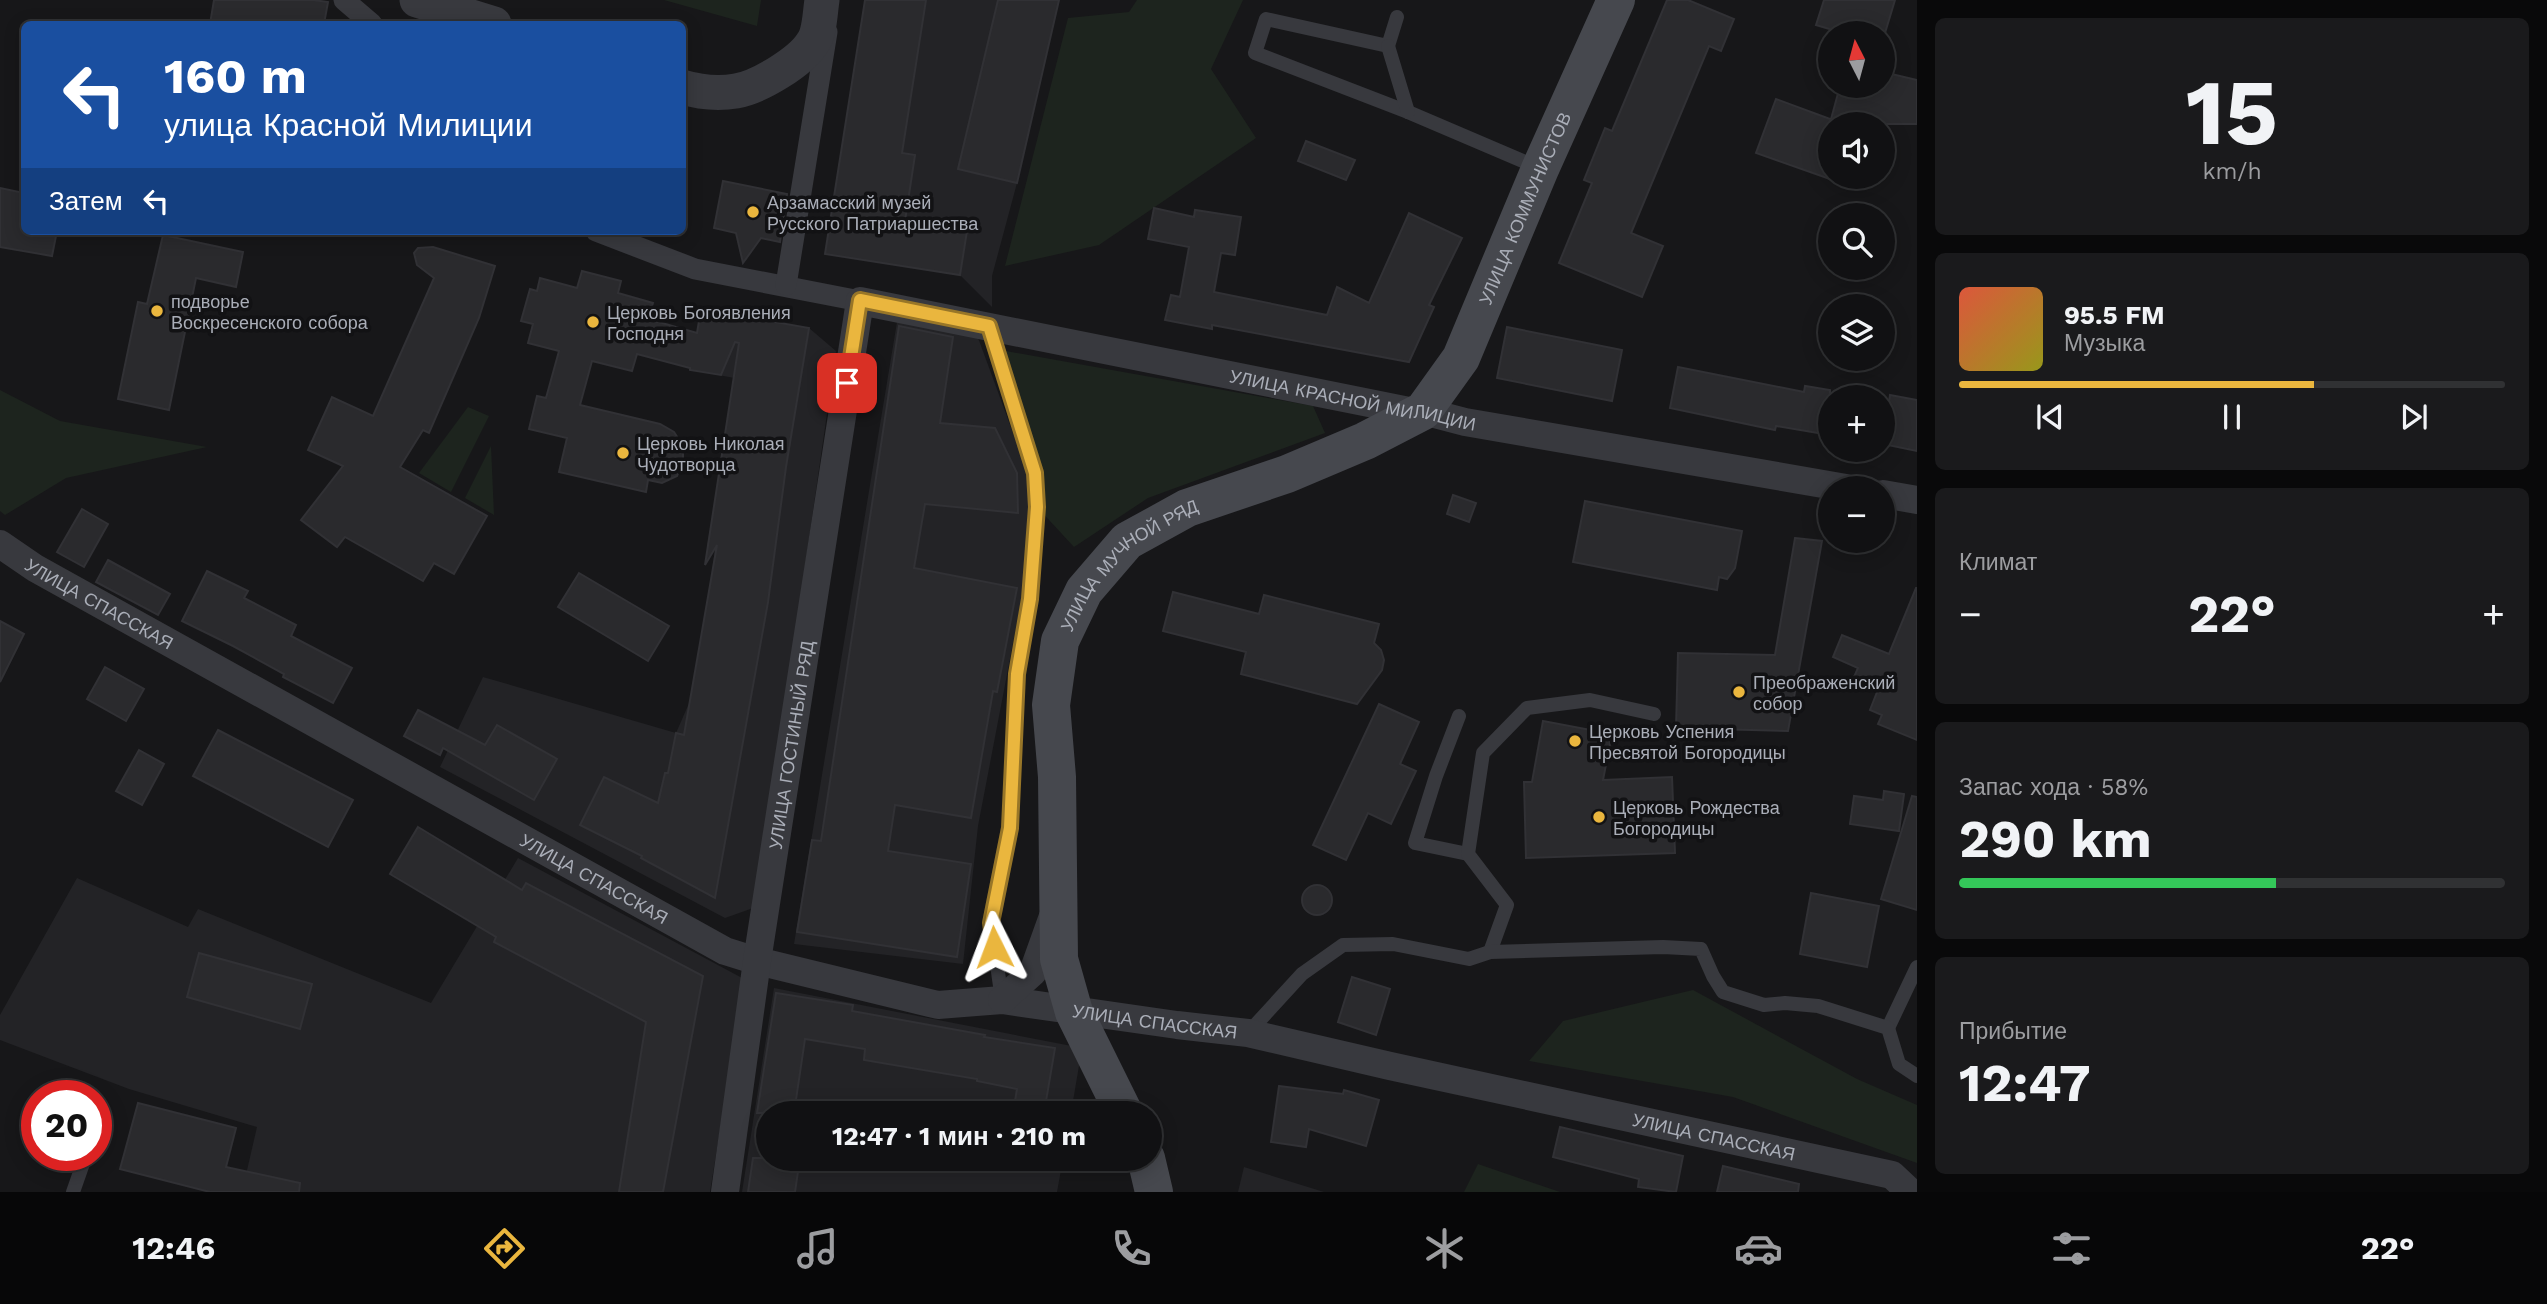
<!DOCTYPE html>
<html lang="ru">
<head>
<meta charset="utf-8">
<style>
  :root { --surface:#111113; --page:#1a1a1c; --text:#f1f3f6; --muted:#9c9da0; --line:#303133; --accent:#eab63e }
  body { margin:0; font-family:"Work Sans",sans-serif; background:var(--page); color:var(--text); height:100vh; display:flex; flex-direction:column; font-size:26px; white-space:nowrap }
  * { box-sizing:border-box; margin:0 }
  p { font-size:23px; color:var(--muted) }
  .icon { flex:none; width:38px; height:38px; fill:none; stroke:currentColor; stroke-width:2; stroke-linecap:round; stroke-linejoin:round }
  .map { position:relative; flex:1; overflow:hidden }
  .side { display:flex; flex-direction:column; gap:18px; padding:18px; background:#09090a; width:630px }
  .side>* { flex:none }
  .hud { position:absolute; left:21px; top:21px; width:665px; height:214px; border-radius:10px; box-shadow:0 4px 18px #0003,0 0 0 2px var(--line); background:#1a4fa0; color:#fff; overflow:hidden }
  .needle { width:46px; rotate:354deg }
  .controls { position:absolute; left:1818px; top:21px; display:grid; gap:14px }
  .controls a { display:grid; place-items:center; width:77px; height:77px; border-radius:50%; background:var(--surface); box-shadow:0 4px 18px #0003,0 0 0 2px var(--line); font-size:35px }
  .speed { position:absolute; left:21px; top:1080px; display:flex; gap:14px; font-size:35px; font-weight:700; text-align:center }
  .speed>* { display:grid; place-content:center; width:91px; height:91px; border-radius:50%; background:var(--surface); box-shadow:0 4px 18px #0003,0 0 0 2px var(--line); line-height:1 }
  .speed .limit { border:10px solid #d22; background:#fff; color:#111 }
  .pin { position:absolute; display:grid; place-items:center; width:60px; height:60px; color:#fff; margin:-30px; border-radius:14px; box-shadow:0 4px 10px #0006 }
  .me { position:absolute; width:77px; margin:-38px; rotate:357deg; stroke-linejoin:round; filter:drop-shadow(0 0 5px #0008) }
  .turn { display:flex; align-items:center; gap:24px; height:147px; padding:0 28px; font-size:32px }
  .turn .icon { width:91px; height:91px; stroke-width:2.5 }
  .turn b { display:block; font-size:49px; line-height:60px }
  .then { display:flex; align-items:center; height:66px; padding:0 28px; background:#0003; gap:14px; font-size:26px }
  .big { font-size:52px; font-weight:700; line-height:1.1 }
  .side .card { flex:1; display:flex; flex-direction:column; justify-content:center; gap:10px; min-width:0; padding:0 24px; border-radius:10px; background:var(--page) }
  .side .dial { align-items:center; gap:0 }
  .dial b { font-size:91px; line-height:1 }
  .song { display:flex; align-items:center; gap:21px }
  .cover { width:84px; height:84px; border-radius:10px; background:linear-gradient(135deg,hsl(10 70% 55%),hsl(60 70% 35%)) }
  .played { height:7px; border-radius:4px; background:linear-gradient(90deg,var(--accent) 65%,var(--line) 65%) }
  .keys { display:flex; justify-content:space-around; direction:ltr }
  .heat { display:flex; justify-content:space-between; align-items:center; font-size:38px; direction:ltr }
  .charge { height:10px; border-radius:5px; background:linear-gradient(90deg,#34c759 58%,var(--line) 0) }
  .trip { position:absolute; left:756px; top:1101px; width:406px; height:70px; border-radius:35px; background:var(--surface); box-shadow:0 4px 18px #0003,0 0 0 2px var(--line); font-weight:700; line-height:70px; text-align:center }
  .tabs { display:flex; height:112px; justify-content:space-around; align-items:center; background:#070708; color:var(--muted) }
  .tabs .icon { width:49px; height:49px }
  .tabs .active { color:var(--accent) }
  .tabs b { font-size:32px; color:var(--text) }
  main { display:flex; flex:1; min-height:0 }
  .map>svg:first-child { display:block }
  .built { fill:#232326 }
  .green { fill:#1d241e }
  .building { fill:#2a2a2d; stroke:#313135; stroke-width:2 }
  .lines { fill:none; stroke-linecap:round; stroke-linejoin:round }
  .service { stroke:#38393e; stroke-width:14 }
  .pedestrian { stroke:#38393e; stroke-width:21 }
  .minor { stroke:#38393e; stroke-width:28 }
  .tertiary { stroke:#38393e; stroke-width:35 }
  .secondary { stroke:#46484e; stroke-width:38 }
  .route-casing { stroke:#987628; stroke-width:18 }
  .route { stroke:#eab63e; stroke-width:12 }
  .poi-dot { fill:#eab63e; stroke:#121214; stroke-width:2.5 }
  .labels { text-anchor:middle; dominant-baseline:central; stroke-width:7; stroke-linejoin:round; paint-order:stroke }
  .poi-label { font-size:18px; fill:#aaaeb8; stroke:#121214; text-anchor:start }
  .street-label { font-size:18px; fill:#aaaeb8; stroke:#121214 }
</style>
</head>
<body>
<main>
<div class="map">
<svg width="1917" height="1192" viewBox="0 0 1917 1192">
  <rect width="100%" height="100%" fill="#171719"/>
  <g class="built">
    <polygon points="926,0 1059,0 1017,183 992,276 992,307 960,275 967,231 905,221 915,155 902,153"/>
    <polygon points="701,309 809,328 836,351 756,907 725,918 440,767 483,677 676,733 690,701 709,593 715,549 707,547 722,457 774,385 690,370"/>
    <polygon points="897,322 977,335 1030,479 1023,591 978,826 963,964 794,944"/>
    <polygon points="518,858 744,979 710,1192 242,1192 257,1127 129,1089 0,1040 0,1015 77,878 188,927 198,909 431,1003"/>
    <polygon points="774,988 1082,1048 1071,1113 768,1113 768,1158 1063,1159 1057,1192 742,1192"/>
    <polygon points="1244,1167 1324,1192 1238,1192"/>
  </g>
  <g class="green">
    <polygon points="664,0 761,0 757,26"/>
    <polygon points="1137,0 1243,0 1211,69 1256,138 1099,245 1005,266 1068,18 1129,12"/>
    <polygon points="1006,351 1313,406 1325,433 1148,498 1074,547 1037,507 1035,473"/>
    <polygon points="0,390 60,421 207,447 66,478 5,515 0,511"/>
    <polygon points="468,407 489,416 451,492 419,473"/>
    <polygon points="491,446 494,515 465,498"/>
    <polygon points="1693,990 1857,1079 1917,1105 1917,1163 1733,1097 1529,1061 1563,1021"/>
    <polygon points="1478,1164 1560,1192 1464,1192"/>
  </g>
  <g class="building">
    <polygon points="214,0 313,0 328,2 324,24 210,24"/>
    <polygon points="865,0 926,0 902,153 915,155 905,221 967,231 960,275 825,254"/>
    <polygon points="998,0 1059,0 1017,183 958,169"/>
    <polygon points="1667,0 1688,0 1734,19 1721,51 1709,46 1631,233 1663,246 1642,297 1559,263 1592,183 1584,180 1605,128 1612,131"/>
    <polygon points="1824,0 1895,0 1885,33 1843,33 1816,25"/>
    <polygon points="1883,72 1917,80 1917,124 1830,124 1830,179 1756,153 1776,99 1830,119 1830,123 1840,86 1883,86"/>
    <polygon points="1306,141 1355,160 1346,180 1298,161"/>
    <polygon points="723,181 787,194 780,242 761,238 743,263 736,233 714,228"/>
    <polygon points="0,188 24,193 24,231 57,231 52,256 0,247"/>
    <polygon points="1154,208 1194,217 1195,210 1241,217 1235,255 1221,253 1214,292 1327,315 1337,287 1369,303 1409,213 1462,238 1429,305 1434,307 1409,362 1212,325 1212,329 1165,320 1171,295 1180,297 1189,247 1148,239"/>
    <polygon points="163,235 243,252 236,287 196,278 169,410 118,399 138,302 147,304"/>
    <polygon points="433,247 495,266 479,318 429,433 423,430 400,467 487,516 454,574 434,563 423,581 345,537 337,547 301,520 343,466 308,450 332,397 373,416 434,278 417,265 414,253 418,248"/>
    <polygon points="582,271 621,281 618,293 653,303 648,319 697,333 701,309 809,328 786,467 768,602 715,898 641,858 642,856 580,825 604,777 658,803 665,773 668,773 676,733 684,735 717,545 705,565 739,343 735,342 721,375 690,370 690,368 637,354 632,371 592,361 580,405 660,424 674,432 683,446 683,461 677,476 662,483 648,480 646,492 559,472 567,438 529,429 537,396 546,398 559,351 528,343 533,324 521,321 530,289 537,291 540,278 577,288"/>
    <polygon points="899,326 953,337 940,423 995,428 1017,473 1018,513 925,504 914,568 1017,588 997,692 993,691 971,818 895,805 888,851 971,864 957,957 797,932 812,840 821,841"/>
    <polygon points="1507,327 1622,350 1612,401 1497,378"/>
    <polygon points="1678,367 1804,392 1805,386 1830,390 1830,435 1776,426 1775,430 1670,408"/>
    <polygon points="1890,395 1917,400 1917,451 1883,444"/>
    <polygon points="1453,495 1476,503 1469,522 1447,514"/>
    <polygon points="1585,501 1742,531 1735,568 1727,579 1719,577 1717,590 1573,562"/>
    <polygon points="82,509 108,524 84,567 57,552"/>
    <polygon points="1795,538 1822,541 1788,731 1676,728 1678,653 1775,655"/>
    <polygon points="108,560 170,594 158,615 96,582"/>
    <polygon points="207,571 248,591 244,598 296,625 291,636 352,668 333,703 283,677 284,674 233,646 182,621"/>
    <polygon points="579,573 669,626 648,661 558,607"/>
    <polygon points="1916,588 1917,588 1917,740 1878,724 1882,715 1870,710 1879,687 1854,677 1858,668 1833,657 1842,635 1889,654"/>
    <polygon points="1173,592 1259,614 1264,595 1379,624 1374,643 1381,650 1384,660 1382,670 1357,704 1241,674 1246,652 1163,631"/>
    <polygon points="0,621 24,634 0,682"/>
    <polygon points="105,667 144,689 126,721 87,699"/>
    <polygon points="1379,704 1419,722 1400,764 1416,771 1391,824 1368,813 1346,860 1313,845"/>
    <polygon points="418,710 485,745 497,725 557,759 534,800 443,748 440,755 404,736"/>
    <polygon points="1543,721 1612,734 1603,780 1672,777 1675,853 1526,858 1524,782 1532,782"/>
    <polygon points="218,730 353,800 328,847 193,776"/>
    <polygon points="139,750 164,764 142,805 116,791"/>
    <polygon points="1884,791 1904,794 1899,831 1850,824 1854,796 1883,800"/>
    <polygon points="1912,796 1917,797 1917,910 1881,899"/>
    <polygon points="418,827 522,890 526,883 703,976 663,1192 619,1192 646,1022 494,942 496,937 390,874"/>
    <circle cx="1317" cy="900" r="15"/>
    <polygon points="1811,893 1879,906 1867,967 1800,954"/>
    <polygon points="199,953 312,984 300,1029 187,997"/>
    <polygon points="1352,977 1390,989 1376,1035 1338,1022"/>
    <polygon points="776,993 853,1005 852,1011 985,1035 984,1037 1055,1048 1044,1113 1013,1113 1017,1089 977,1081 977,1079 864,1060 865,1049 805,1039 794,1113 757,1113"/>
    <polygon points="1279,1086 1343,1094 1344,1090 1379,1100 1366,1146 1309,1129 1306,1147 1271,1142"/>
    <polygon points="138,1103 236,1128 226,1167 300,1183 299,1192 210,1192 120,1169"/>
    <polygon points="1560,1127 1683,1156 1676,1192 1638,1187 1639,1179 1553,1157"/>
    <polygon points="753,1158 800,1158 795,1192 748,1192"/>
    <polygon points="1723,1166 1799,1184 1798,1192 1717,1192"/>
  </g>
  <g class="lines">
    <g class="service">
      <polyline points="1397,17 1388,46 1266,19 1255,53 1408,112 1539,168"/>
      <polyline points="1388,46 1408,112"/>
      <polyline points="990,327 1035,473 1037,507 1030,599 1017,674 1010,828 991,923 1002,1000"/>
      <polyline points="1459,716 1436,776 1415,843 1468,854"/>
      <polyline points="1490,952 1507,905 1468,854 1483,753 1527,708 1590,700 1654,714"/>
      <polyline points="1888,1028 1917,967"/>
      <polyline points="1248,1033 1302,974 1343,945 1393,944 1469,959 1490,952 1663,947 1701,949 1713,976 1723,992 1764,1005 1785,1003 1818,1006 1888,1028 1899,1064 1917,1076"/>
      <polyline points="96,1124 101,1109"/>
      <polyline points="73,1192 86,1155"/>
    </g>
    <g class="pedestrian">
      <polyline points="344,0 372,24"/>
      <polyline points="596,231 695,269 860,301"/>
      <polyline points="786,285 827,32"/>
    </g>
    <g class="minor">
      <polyline points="1883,494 1917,500"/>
      <path id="s1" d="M0,544L35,568L725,951L757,961L938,1005L1002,1000L1177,1025L1248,1033L1390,1066L1892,1175L1910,1192"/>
      <polyline points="1002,1000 1033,972 1052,919"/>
      <path id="s2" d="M725,1192L757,961L860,301L1409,411H1423L1465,422L1846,488"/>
    </g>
    <g class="tertiary">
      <polyline points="417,0 494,24"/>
      <path d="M682,87C699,92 719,94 736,91C759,87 801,62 813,42C820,32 820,12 822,0"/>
    </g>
    <g class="secondary">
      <path id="s3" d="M1124,1113L1074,1012L1059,959L1057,777L1051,705L1060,641L1084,591L1127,541L1187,508L1287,474L1365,441L1423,411L1461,358L1540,169L1616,0"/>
      <polyline points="1146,1158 1154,1192"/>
    </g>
  </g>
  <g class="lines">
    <defs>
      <polyline id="route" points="847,383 860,300 989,326 1035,473 1037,507 1030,599 1017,674 1010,828 991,923 994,947"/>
    </defs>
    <use href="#route" class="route-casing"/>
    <use href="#route" class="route"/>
  </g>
  <g class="poi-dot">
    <circle cx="753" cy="212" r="7"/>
    <circle cx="157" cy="311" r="7"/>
    <circle cx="593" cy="322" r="7"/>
    <circle cx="623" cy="453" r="7"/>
    <circle cx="1739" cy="692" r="7"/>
    <circle cx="1575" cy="741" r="7"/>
    <circle cx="1599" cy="817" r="7"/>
  </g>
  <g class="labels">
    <g class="poi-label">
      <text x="767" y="202">Арзамасский музей<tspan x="767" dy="21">Русского Патриаршества</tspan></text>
      <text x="171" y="301">подворье<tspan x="171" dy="21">Воскресенского собора</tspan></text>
      <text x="607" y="312">Церковь Богоявления<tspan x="607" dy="21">Господня</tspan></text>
      <text x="637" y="443">Церковь Николая<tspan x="637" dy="21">Чудотворца</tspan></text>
      <text x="1753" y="682">Преображенский<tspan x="1753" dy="21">собор</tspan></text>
      <text x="1589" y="731">Церковь Успения<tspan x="1589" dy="21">Пресвятой Богородицы</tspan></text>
      <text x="1613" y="807">Церковь Рождества<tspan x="1613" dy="21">Богородицы</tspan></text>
    </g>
    <g class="street-label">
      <text stroke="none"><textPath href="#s3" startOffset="1160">УЛИЦА КОММУНИСТОВ</textPath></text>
      <text stroke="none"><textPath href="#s2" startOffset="1404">УЛИЦА КРАСНОЙ МИЛИЦИИ</textPath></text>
      <text stroke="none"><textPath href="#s3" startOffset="593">УЛИЦА МУЧНОЙ РЯД</textPath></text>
      <text stroke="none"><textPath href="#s1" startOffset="116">УЛИЦА СПАССКАЯ</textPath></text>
      <text stroke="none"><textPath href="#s2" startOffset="452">УЛИЦА ГОСТИНЫЙ РЯД</textPath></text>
      <text stroke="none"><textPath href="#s1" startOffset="682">УЛИЦА СПАССКАЯ</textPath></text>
      <text stroke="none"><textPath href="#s1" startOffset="1270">УЛИЦА СПАССКАЯ</textPath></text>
      <text stroke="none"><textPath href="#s1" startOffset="1841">УЛИЦА СПАССКАЯ</textPath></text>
    </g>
  </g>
</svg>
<div class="controls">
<a><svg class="needle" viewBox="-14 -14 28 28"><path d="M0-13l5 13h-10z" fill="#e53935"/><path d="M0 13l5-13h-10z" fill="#9c9da0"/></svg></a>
<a><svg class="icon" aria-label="sound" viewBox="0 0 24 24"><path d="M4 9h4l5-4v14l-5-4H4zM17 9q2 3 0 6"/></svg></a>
<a><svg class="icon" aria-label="search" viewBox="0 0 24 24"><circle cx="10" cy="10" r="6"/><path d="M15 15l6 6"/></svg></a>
<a><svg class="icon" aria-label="layers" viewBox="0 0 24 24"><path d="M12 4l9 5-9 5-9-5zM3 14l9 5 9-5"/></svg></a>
<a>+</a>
<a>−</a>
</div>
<div class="speed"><div class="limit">20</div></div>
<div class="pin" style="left:847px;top:383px;background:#d93025"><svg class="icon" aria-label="arrive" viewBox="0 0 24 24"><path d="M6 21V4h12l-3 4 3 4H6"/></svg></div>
<svg class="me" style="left:994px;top:947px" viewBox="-20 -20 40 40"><path d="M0-17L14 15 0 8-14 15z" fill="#eab63e" stroke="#fff" stroke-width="4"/></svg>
<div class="trip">12:47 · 1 мин · 210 m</div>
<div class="hud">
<div class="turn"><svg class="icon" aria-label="left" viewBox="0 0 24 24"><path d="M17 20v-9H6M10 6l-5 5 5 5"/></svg><div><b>160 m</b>улица Красной Милиции</div></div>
<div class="then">Затем<svg class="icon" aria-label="left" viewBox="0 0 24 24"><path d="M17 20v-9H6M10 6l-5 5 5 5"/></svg></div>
</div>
</div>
<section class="side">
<div class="card dial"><b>15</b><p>km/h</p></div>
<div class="card">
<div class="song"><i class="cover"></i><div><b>95.5 FM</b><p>Музыка</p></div></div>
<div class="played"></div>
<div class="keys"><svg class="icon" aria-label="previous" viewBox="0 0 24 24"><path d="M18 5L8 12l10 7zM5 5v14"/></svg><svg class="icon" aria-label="pause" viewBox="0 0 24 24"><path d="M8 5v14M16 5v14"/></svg><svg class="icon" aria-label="next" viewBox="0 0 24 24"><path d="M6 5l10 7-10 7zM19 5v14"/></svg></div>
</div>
<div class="card"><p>Климат</p>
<div class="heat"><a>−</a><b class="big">22°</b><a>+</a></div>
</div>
<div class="card"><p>Запас хода · 58%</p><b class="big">290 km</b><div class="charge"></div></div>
<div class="card"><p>Прибытие</p><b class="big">12:47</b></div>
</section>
</main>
<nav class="tabs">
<b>12:46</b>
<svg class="icon active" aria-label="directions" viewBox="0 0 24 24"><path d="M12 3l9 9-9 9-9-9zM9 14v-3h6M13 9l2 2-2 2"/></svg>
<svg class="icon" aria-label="music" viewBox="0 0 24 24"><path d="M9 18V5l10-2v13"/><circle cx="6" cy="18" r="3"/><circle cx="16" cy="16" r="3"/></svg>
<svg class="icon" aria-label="phone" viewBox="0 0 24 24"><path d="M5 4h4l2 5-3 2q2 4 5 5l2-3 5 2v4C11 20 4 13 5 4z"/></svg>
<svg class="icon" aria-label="climate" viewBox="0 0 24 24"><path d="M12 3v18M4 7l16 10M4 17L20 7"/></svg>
<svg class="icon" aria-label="car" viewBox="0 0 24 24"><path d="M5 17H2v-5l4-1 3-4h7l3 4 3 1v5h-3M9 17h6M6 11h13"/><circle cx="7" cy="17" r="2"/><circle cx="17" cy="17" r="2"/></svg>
<svg class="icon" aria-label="filters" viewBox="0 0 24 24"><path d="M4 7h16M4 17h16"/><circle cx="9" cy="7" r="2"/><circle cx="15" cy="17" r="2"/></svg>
<b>22°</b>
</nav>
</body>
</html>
